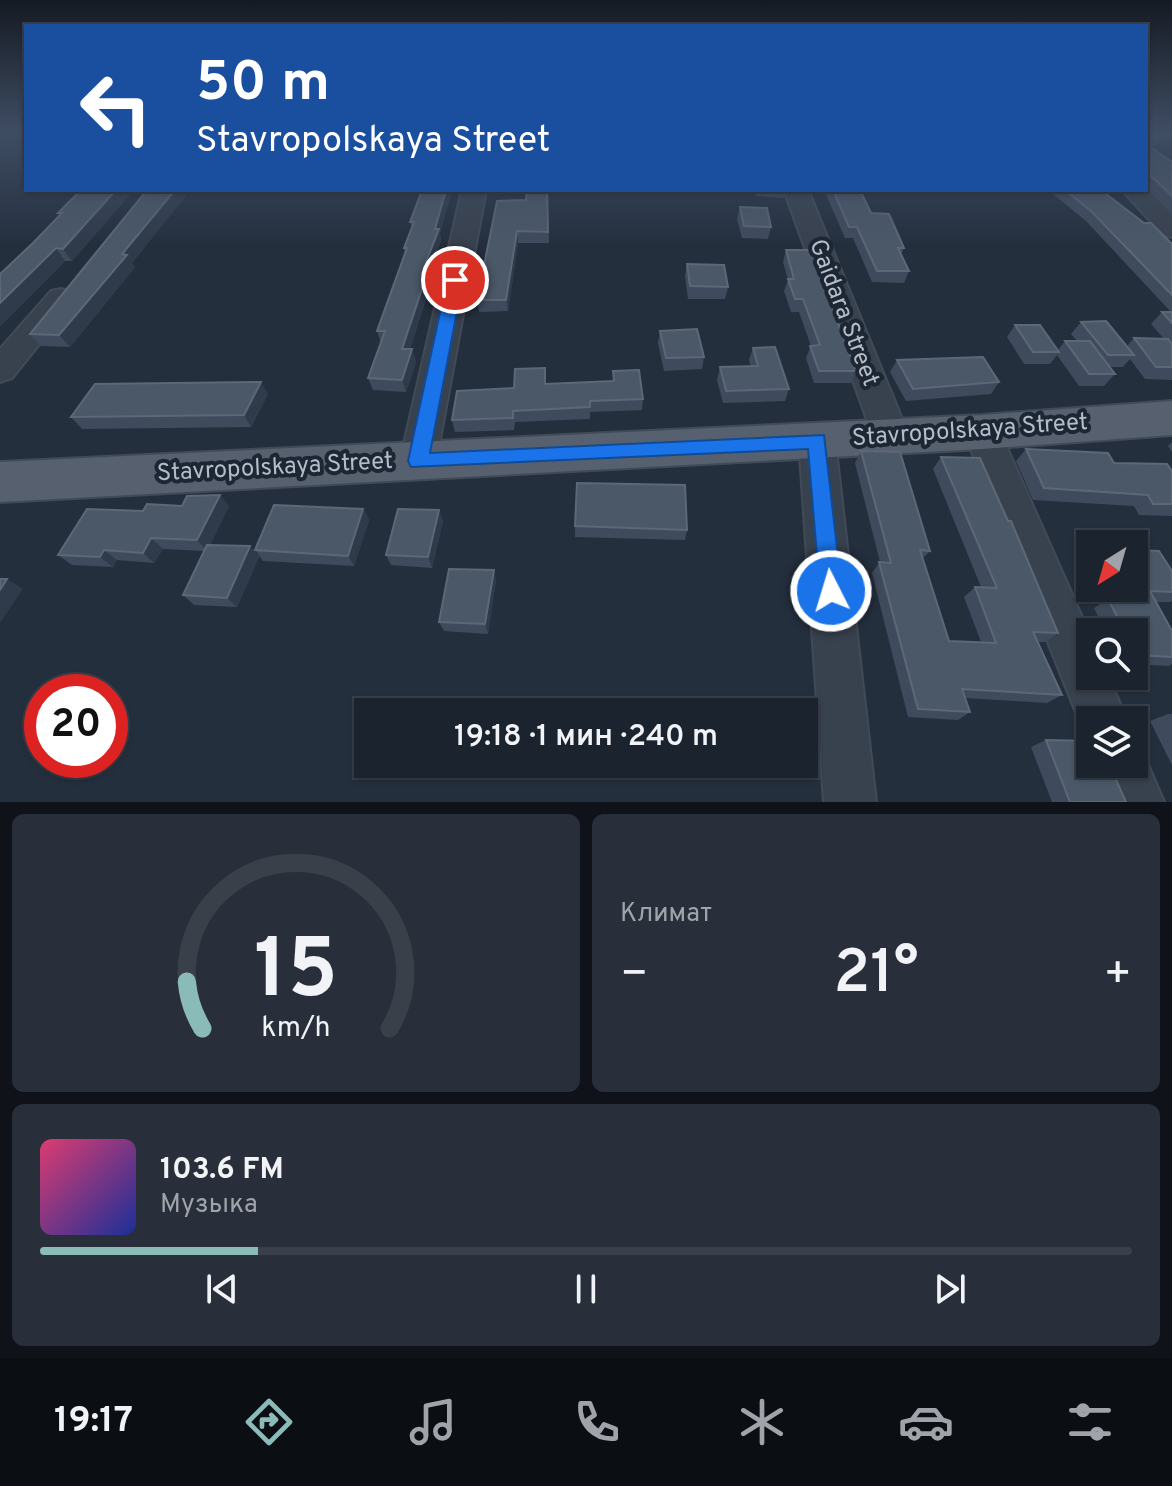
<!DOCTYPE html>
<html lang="ru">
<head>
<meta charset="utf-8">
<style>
  :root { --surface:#1b232e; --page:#282f3a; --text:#f1f3f6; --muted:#a0a4aa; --line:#39404a; --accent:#8bbbb9 }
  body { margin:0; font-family:Overpass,sans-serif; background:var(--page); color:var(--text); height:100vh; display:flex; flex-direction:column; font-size:30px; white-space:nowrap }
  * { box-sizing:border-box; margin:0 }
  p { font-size:26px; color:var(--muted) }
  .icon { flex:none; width:44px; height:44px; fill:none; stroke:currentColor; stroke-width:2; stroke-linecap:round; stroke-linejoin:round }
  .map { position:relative; height:802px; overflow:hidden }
  .details { display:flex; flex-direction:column; gap:12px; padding:12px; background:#0f1319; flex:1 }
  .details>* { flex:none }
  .banner { position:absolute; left:24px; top:24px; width:1124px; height:168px; border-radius:0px; box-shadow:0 2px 6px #0004,0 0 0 2px var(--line); background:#1a4fa0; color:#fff; overflow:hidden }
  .needle { width:52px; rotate:217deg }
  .tools { position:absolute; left:1076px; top:530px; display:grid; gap:16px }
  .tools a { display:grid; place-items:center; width:72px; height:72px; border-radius:0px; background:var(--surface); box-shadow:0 2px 6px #0004,0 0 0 2px var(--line); font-size:40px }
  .speed { position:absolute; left:24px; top:674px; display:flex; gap:16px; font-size:40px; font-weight:700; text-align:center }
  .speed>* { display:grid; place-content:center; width:104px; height:104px; border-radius:50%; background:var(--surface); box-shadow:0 2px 6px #0004,0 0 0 2px var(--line); line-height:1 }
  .speed .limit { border:12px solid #d22; background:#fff; color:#111 }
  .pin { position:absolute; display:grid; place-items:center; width:68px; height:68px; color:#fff; margin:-34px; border:4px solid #fff; border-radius:50%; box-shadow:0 2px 8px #0007 }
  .me { position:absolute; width:88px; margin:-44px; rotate:355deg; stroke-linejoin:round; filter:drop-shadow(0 0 6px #0008) }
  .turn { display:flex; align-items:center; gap:28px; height:168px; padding:0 40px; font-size:36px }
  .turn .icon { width:104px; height:104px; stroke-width:2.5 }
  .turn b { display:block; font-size:56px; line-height:68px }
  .big { font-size:60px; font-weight:600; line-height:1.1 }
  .details .tile { flex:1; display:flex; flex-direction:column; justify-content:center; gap:12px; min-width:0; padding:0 28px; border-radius:12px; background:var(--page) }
  .details .dial { align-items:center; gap:0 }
  .dial svg { height:208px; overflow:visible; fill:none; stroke:var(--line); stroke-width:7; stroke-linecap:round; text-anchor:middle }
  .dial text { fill:var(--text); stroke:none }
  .song { display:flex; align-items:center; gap:24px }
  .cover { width:96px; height:96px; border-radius:12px; background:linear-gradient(135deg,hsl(340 70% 55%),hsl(230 70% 35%)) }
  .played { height:8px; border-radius:4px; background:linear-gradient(90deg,var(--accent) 20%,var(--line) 20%) }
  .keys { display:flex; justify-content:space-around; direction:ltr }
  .heat { display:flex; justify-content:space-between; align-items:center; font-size:44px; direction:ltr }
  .details .tiles { flex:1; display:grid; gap:12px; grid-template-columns:1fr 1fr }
  .tile:last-child { grid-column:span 2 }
  .trip { position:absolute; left:354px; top:698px; width:464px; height:80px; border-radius:0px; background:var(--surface); box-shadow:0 2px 6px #0004,0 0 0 2px var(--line); font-weight:600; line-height:80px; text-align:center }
  .dock { display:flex; height:128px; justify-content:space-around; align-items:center; background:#0b0e12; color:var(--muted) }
  .dock .icon { width:56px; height:56px }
  .dock .active { color:var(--accent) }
  .dock b { font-size:36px; color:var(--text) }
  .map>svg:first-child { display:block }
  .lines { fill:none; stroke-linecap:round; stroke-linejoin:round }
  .minor-casing { stroke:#414a57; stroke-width:4 }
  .major-casing { stroke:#414a57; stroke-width:4 }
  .minor { fill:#38414e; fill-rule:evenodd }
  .major { fill:#56606e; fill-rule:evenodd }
  .wall { fill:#3f4b5c }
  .shaded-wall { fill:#2f3b4b }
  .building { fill:#4b5868; stroke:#5c6777; stroke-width:2 }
  .route { fill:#1a73e8; stroke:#114b97; stroke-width:2 }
  .labels { text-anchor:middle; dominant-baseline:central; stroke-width:8; stroke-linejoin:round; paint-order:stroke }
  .street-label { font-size:24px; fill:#b4bcc9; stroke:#1d2633 }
</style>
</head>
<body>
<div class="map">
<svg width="1172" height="802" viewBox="0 0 1172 802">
  <rect width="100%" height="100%" fill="#242f3e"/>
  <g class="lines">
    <defs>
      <g id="minor">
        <polygon points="1146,188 1172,214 1172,237 1163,235 1122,190"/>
        <polygon points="462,190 486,190 436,461 431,472 418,476 405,472 400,461"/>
        <polygon points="784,190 808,190 909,436 904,446 891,450 878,446 873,436"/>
        <polygon points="61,289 71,291 76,298 71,305 12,378 0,382 0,349 51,291"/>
        <polygon points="982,418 995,422 1000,432 1090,635 1090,676 1108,676 1127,720 1090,720 1090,739 1079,720 964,432 969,422"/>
        <polygon points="817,427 830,431 835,441 876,802 824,802 799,441 804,431"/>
        <polygon points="1134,744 1140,746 1164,802 1112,802 1097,764 1134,764"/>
      </g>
      <polygon id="major" points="1172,401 1172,435 982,449 0,502 0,462 982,415"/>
    </defs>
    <use href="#minor" class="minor-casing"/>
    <use href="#major" class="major-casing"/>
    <use href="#minor" class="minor"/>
    <use href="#major" class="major"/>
  </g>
  <g class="wall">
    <polygon points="1146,132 1172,132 1158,145 1149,146 1172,162 1172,212 1146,186"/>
    <polygon points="81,190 134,190 72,261 65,261 0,326 0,274 33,243 60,215 58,213"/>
    <polygon points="422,190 452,190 440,233 441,241 432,266 434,274 410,349 412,349 416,362 406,392 373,390 368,378 381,343 377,331 405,254 404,248 412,228 410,222"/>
    <polygon points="548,190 549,243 518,243 508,311 479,312 477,300 526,200"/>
    <polygon points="755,190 786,190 784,198 756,196"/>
    <polygon points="824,190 860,190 871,213 904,248 901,255 909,271 904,283 872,282 853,238 845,238"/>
    <polygon points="1048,190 1108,190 1102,191 1172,244 1172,380 1145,379 1130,359 1123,367 1109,367 1115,374 1104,386 1079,386 1057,355 1050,364 1024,364 1007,337 1015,325 1058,350 1065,341 1077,341 1071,334 1081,322 1127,346 1134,338 1164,339 1151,324 1162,312 1171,312 1086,221"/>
    <polygon points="740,207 771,227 768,239 742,238 737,219"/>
    <polygon points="166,220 132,263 135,267 70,347 41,346 30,334"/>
    <polygon points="786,250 856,371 851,383 814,383 806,358 811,346 799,312 791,312 784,291 788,280 783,262"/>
    <polygon points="687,264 728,287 725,299 688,299 685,276"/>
    <polygon points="660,331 704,357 702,369 664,371 658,343"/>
    <polygon points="753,348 789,389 785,401 723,403 717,380 720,367 751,367 749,360"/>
    <polygon points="897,360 999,382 991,394 906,401 890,372"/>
    <polygon points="613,371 643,399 642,410 590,412 590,419 515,422 514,430 455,432 452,420 514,388 546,384 613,381"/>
    <polygon points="268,394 251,427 82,429 71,417"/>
    <polygon points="1172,442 1172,452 1168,446"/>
    <polygon points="1026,449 1172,471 1172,516 1139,515 1134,506 1033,500 1016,461"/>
    <polygon points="861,451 930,551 922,559 949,641 981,642 964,597 975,587 981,587 933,469 941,457 1058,633 1045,642 1037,642 1062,695 1047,703 965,698 970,712 958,720 908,717 872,573 880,562 855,463"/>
    <polygon points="182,506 229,506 210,545 250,546 259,557 237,607 194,605 183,595 204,551 163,549 154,563 117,560 113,567 72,565 58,555 143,511"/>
    <polygon points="363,509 369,520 354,566 263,561 255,550"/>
    <polygon points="443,521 432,568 391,565 386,555"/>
    <polygon points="575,526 687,530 685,540 575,537"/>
    <polygon points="1172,571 1172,601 1170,602 1156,602 1172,631 1172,664 1169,666 1134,664 1134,632 1106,632 1094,608 1108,599 1113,599 1107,588 1134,588"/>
    <polygon points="496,580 488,634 444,631 439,622"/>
    <polygon points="1168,714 1172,714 1172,765 1150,721"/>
    <polygon points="1046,740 1126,802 1052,802 1031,747"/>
  </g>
  <g class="shaded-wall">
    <polygon points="1172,135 1172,141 1158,145 1164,137"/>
    <polygon points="116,190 134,190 72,261 63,249"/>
    <polygon points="175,190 191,190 132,263 135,267 70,347 59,335 122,254"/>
    <polygon points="446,190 452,190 440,233 441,241 432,266 434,274 406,361 402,349"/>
    <polygon points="517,231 518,243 508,311 506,300"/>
    <polygon points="56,248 65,261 0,326 0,303"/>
    <polygon points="412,349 416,362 406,392 402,380"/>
    <polygon points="261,382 268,394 251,427 244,415"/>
    <polygon points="220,495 229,506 207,551 197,540"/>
    <polygon points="363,509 369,520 354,566 348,556"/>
    <polygon points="439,510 443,521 432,568 428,557"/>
    <polygon points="151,538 163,549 154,563 143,553"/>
    <polygon points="250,546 259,557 237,607 227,598"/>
    <polygon points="104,550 117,560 113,567 100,557"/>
    <polygon points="494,570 496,580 488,634 485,624"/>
    <polygon points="7,579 23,589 0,623 0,590"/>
  </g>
  <g class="building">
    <polygon points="1146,132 1172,132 1172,135 1146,139"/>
    <polygon points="1146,144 1172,162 1172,196 1146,171"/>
    <polygon points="81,190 116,190 63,249 56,248 0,303 0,274 33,243 62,213 58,213"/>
    <polygon points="147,190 175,190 122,254 127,255 59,335 30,334"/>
    <polygon points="422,190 446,190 435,229 439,229 426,262 431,262 402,349 412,349 402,380 368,378 385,331 377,331 407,248 404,248 414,222 410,222"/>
    <polygon points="527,190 547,190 548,232 517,231 506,300 477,300 497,201 526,200"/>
    <polygon points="833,190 860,190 871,213 889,214 904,248 898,248 909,271 877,271 857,227 849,227"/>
    <polygon points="1065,190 1101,190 1144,223 1151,223 1172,244 1172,295 1092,212"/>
    <polygon points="740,207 767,208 771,227 744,226"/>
    <polygon points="786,250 811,250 856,371 819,371 810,346 820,345 803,299 795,299 788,279 794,279"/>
    <polygon points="687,264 724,265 728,287 690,286"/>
    <polygon points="1162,312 1172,312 1172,323"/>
    <polygon points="1106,321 1134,355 1108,355 1081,322"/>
    <polygon points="1015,325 1040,325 1059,352 1033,352"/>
    <polygon points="697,329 704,357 666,358 660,331"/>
    <polygon points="1134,338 1168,339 1172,344 1172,367 1156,367"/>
    <polygon points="1065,341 1090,341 1115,374 1089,374"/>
    <polygon points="775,347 789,389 726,391 720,367 758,366 753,348"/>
    <polygon points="983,357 999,382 913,389 897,360"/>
    <polygon points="545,368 545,384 614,381 613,371 639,370 643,399 590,401 590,407 513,411 513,418 452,420 457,391 514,388 515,369"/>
    <polygon points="261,382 244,415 71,417 95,384"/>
    <polygon points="1026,449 1108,453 1114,463 1167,464 1172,471 1172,504 1153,504 1148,495 1044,488"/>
    <polygon points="861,451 900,452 930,551 920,550 949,641 996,643 975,587 997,588 941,457 980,458 1008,521 1011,521 1058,633 1033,632 1062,695 962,689 970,712 918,709 879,562 891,563"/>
    <polygon points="577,483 685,485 687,530 575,526"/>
    <polygon points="220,495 197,540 151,538 143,553 104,550 100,557 58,555 87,509 143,511 147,504 182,506 187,496"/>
    <polygon points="274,505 363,509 348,556 255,550"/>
    <polygon points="398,509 439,510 428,557 386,555"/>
    <polygon points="207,545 250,546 227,598 183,595"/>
    <polygon points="1134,550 1159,551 1172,571 1172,592 1150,591 1172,631 1172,657 1137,655 1134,648 1134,632 1125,632 1108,599 1133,599 1127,588 1134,588"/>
    <polygon points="449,569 494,570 485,624 439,622"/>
    <polygon points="0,579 7,579 0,590"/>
    <polygon points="1046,740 1090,741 1090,764 1109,764 1126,802 1070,802"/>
  </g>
  <linearGradient id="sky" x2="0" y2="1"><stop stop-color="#141a22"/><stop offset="0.54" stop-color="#3f4d63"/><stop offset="1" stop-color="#3f4d63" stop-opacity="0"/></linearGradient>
  <rect width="1172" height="244" fill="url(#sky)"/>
  <polygon class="route" points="455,276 463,280 430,453 824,435 842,591 839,599 831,602 823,599 820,591 808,449 411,467 408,461 447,280"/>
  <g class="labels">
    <g class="street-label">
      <text transform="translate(843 313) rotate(69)">Gaidara Street</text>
      <text transform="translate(970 431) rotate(-4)">Stavropolskaya Street</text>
      <text transform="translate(275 468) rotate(-3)">Stavropolskaya Street</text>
    </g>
  </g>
</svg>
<div class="tools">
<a><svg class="needle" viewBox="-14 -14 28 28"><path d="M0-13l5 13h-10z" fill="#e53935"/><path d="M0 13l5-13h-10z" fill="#a0a4aa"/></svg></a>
<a><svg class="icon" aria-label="search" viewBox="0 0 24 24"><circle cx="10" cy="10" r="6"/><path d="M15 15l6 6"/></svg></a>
<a><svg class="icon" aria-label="layers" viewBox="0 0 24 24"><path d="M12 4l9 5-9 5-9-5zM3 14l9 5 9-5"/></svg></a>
</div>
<div class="speed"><div class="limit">20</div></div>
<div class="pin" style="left:455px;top:280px;background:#d93025"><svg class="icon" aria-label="arrive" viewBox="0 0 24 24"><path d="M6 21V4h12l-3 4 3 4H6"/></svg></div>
<svg class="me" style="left:831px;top:591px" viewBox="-20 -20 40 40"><circle r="17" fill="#1a73e8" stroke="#fff" stroke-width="3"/><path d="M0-11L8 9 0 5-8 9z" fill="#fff"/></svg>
<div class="trip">19:18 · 1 мин · 240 m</div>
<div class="banner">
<div class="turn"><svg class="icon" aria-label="left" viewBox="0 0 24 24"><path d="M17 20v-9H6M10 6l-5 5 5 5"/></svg><div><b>50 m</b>Stavropolskaya Street</div></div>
</div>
</div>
<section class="details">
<div class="tiles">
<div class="tile dial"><svg viewBox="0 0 100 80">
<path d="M14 69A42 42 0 1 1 86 69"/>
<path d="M14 69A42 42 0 0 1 8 51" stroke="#8bbbb9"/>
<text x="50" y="56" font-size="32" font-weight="700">15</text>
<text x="50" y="72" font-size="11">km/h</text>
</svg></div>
<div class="tile"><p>Климат</p>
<div class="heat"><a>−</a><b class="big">21°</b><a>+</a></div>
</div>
<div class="tile">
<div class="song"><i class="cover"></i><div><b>103.6 FM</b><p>Музыка</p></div></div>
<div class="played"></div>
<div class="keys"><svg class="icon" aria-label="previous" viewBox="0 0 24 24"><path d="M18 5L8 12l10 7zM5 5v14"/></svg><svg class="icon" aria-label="pause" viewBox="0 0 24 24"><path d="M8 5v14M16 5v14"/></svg><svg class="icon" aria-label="next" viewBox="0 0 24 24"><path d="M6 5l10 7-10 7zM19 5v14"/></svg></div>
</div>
</div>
</section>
<nav class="dock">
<b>19:17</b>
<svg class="icon active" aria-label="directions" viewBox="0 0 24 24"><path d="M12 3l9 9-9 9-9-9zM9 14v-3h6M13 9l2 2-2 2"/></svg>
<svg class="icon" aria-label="music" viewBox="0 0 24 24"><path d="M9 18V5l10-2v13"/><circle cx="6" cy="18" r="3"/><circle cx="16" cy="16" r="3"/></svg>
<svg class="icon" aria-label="phone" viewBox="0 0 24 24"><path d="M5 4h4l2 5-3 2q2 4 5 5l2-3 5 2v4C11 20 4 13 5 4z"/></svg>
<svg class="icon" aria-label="climate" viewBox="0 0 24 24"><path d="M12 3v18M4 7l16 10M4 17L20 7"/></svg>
<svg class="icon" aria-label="car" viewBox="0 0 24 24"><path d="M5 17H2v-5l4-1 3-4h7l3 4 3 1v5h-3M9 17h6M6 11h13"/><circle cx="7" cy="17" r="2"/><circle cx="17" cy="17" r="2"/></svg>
<svg class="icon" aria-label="filters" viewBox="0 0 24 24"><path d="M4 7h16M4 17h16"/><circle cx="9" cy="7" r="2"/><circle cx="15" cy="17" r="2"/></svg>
</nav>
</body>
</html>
